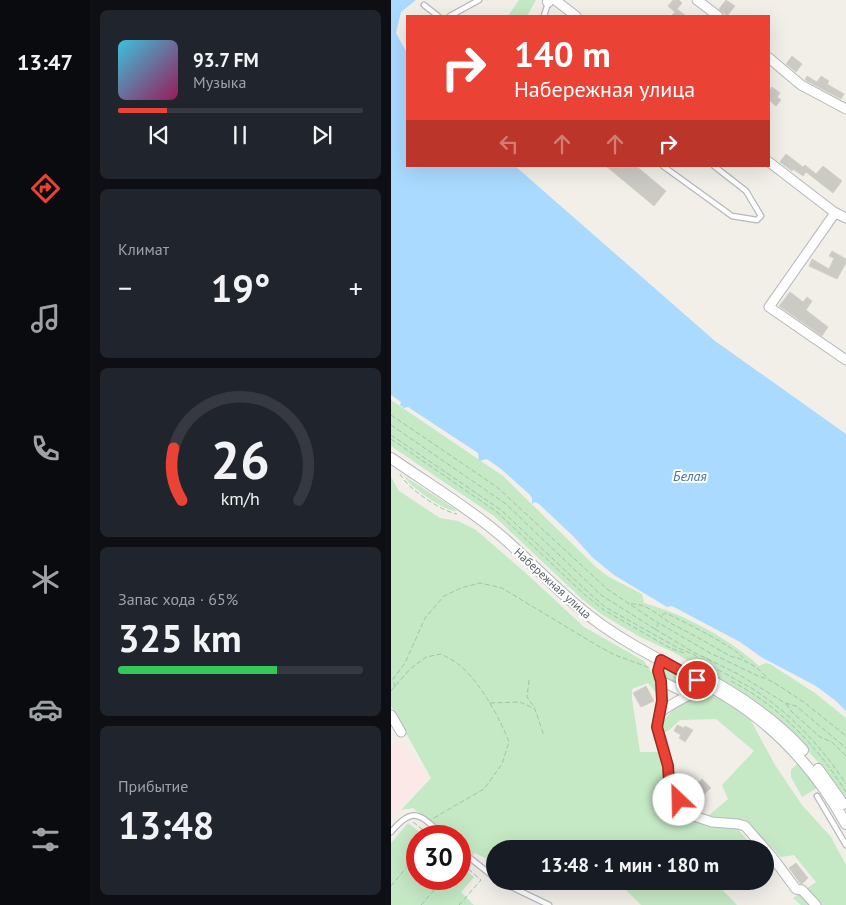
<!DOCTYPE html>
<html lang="ru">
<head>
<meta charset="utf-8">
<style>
  :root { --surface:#171b24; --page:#20242c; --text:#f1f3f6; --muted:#9ea1a6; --line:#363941; --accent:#ea4335 }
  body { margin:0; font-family:"PT Sans",sans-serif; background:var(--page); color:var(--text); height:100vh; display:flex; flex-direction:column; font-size:19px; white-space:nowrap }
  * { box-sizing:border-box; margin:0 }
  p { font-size:16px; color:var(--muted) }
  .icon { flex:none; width:28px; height:28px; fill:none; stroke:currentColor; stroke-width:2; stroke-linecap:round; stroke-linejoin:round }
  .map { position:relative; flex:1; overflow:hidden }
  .drawer { display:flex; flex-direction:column; gap:10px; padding:10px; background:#0d0f14; width:301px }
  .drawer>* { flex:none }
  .banner { position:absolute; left:15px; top:15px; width:364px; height:152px; border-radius:0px; box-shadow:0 5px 20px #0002; background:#ea4335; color:#fff; overflow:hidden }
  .speed { position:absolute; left:15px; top:825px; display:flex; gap:10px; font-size:25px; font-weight:700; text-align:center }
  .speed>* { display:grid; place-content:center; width:65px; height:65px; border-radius:50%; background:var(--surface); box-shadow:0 5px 20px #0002; line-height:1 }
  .speed .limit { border:8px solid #d22; background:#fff; color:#111 }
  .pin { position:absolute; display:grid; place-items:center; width:42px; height:42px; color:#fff; margin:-21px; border:2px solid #fff; border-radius:50%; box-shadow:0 1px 5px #0007 }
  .me { position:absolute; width:55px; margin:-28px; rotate:336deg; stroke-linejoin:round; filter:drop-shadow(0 0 4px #0008) }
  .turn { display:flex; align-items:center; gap:18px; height:105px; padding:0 25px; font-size:22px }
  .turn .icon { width:65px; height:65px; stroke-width:2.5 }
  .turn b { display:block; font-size:35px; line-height:42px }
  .lanes { display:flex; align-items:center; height:48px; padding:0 25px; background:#0003; justify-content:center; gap:25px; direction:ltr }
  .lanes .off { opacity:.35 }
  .big { font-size:38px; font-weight:600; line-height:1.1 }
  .drawer .card { flex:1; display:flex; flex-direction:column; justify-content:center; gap:8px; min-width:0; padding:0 18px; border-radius:8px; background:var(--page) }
  .drawer .dial { align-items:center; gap:0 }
  .dial svg { height:130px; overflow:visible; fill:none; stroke:var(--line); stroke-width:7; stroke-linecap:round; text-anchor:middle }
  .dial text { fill:var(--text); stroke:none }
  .song { display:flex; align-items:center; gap:15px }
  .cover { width:60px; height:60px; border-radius:8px; background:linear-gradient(135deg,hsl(190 70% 55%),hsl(330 70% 35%)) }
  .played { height:5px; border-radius:2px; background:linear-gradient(90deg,var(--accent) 20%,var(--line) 20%) }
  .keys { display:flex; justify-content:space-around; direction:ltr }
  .heat { display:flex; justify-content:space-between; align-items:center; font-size:28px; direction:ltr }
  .charge { height:8px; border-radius:4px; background:linear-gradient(90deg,#34c759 65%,var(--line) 0) }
  .trip { position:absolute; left:95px; top:840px; width:288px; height:50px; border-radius:25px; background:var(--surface); box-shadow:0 5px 20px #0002; font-weight:600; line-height:50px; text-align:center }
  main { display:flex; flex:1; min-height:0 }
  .menu { display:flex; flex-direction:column; width:90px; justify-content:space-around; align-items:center; background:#090b0e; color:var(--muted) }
  .menu .icon { width:35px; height:35px }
  .menu .on { color:var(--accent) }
  .menu b { font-size:22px; color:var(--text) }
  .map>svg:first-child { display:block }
  .medical { fill:#fce8e6 }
  .green { fill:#c5e8c5 }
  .water { fill:#aadaff }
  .building { fill:#cccac5; stroke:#d6d1c6 }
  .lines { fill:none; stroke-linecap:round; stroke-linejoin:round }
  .service-casing { stroke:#b5b8bc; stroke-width:7 }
  .minor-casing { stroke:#b5b8bc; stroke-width:11 }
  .tertiary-casing { stroke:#b5b8bc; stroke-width:12 }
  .path { stroke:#9cc7a9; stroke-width:1; stroke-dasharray:5 2.5; stroke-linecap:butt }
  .service { stroke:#fff; stroke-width:4.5 }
  .minor { stroke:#fff; stroke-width:9 }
  .tertiary { stroke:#fff; stroke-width:10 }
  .route-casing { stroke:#982c22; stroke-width:12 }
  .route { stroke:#ea4335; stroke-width:9 }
  .labels { text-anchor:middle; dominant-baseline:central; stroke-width:4; stroke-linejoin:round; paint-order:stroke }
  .street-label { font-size:12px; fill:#5f6368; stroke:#fff }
  .water-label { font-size:14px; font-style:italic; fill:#4174aa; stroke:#fff }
</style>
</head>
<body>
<main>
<nav class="menu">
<b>13:47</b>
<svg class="icon on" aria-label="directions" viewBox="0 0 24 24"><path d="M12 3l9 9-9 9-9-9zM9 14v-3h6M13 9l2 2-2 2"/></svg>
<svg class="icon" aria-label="music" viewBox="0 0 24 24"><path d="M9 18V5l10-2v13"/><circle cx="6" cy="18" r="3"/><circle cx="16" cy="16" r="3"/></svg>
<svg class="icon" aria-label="phone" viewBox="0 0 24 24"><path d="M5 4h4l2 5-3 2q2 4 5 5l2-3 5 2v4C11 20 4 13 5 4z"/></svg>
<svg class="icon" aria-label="climate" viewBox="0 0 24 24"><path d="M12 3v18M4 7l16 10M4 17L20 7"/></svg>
<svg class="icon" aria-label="car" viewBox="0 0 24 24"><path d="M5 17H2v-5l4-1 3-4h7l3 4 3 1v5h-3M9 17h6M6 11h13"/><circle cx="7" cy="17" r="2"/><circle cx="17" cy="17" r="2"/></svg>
<svg class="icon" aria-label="filters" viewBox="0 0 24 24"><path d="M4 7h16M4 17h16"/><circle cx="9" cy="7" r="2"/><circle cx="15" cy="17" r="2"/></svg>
</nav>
<section class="drawer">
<div class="card">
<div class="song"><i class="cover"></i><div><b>93.7 FM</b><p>Музыка</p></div></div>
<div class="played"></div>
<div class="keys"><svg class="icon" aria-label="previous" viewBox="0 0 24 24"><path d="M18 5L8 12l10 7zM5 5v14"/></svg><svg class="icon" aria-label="pause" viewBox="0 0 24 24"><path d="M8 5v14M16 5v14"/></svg><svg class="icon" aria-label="next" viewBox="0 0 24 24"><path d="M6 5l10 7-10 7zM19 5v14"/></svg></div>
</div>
<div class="card"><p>Климат</p>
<div class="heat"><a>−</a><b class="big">19°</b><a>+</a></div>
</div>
<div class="card dial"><svg viewBox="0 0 100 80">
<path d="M14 69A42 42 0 1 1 86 69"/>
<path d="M14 69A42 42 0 0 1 9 37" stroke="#ea4335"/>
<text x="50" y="56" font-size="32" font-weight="700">26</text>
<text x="50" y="72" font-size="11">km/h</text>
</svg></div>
<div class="card"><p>Запас хода · 65%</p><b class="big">325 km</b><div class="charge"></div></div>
<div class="card"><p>Прибытие</p><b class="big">13:48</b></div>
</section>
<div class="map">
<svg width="455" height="905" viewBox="0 0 455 905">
  <rect width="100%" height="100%" fill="#f1efe8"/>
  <polygon class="medical" points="10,741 37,776 0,820 0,748"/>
  <g class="green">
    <polygon points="128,0 145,0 136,16 117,16"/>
    <path d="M0,400L112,476L206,568L218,577L251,594L253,603C292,614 338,638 368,666L375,663L379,664L424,693L455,718V802L426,761L411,744L374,709L343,687L313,670L282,652L249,637L210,614L191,599L103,516L0,446Z"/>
    <path d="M13,476L64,509L65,511C53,511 19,487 13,476Z"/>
    <polygon points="0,477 8,491 49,518 67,521 85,530 138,576 193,627 253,661 264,678 268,693 266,694 257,683 241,689 241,699 249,752 267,752 275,782 297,817 324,826 345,827 364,849 161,849 151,843 140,849 104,849 104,863 84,853 80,857 69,848 69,836 55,836 22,808 10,810 40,778 0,706"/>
    <polygon points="275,670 279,670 301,682 303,684 303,689 297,690 275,678 272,672"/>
    <path d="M316,694L336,702L359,719L384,765L411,805L440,837L455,865V905H410L402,898L425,882L403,855L390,857L354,820L317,816L337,799L331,785L363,751L325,719L289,720L277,731L272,732V722C285,704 295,701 316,694Z"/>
    <polygon points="407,763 426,788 411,797 400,777 400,770"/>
    <polygon points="17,823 34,836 26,836 26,879 69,879 69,865 83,877 70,892 83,905 0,905 0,843"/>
    <polygon points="226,881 323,881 346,905 250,905"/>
  </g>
  <polygon class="water" points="0,0 25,0 10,12 5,33 16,53 16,166 124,166 324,341 455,434 455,711 445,701 425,686 370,657 349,642 281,606 276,607 223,575 201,557 183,537 148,504 144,502 141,504 141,498 138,494 110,469 96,459 88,461 87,453 17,407 13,408 9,405 10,402 0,395"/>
  <g class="building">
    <polygon points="282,0 288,0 291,3 286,9 295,16 280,16 284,12 277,6"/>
    <polygon points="335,0 344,6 336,16 328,9"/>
    <polygon points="401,56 411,64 405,72 395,64"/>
    <polygon points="416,76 426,82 430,76 438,81 436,84 453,94 450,99 414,80"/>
    <polygon points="381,87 389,93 386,97 390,100 385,106 378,100 378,91"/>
    <polygon points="395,154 412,167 414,165 425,174 432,166 451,181 442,193 415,172 412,176 402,169 401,171 389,162"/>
    <polygon points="215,166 245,166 275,191 263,206"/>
    <polygon points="441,251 455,259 455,263 446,279 418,266 421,259 438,269 443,258 438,256"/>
    <polygon points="399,292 412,302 416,297 421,301 415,310 437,327 431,336 388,306"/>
    <polygon points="255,686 263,701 250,707 242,693"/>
    <polygon points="286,725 293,728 294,726 302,730 294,742 288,738 290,735 283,731"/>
    <polygon points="311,779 320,788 311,796 303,787"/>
    <polygon points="405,863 417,878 411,884 409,883 398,868"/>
  </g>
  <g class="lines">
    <defs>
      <g id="service">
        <polyline points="33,5 47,16"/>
        <polyline points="59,16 88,0"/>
        <polyline points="153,16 157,3"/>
        <polyline points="272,166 341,216 366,220 370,216 355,191 323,166"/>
        <polyline points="426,796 455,845"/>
        <path d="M0,832C24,803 30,817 53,836"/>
        <polyline points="69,850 104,878"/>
        <polyline points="108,881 158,905"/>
      </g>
      <g id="minor">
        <polyline points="164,0 185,16"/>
        <polyline points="306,0 327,16"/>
        <polyline points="378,58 410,85 455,109"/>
        <polyline points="378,162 443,212 455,218"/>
        <polyline points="444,213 378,307 455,360"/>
        <polyline points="270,660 267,671 270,681 271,701 266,727 277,766 278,781 288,801 303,816 321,822 347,824 354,826 382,858 405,889 411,890 425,905"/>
        <polyline points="270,681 297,694"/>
        <path d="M270,712C284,700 302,696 314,684"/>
        <polyline points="0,715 10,732"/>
      </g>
      <g id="tertiary">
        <polyline points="157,2 158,0"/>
        <path d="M0,458C36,483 75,506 108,534C141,562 169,595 204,620C245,651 294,671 338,698C388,729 426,772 455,824"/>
        <path d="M303,671C344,692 381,716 412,750"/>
        <polyline points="427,769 452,804"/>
      </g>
    </defs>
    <use href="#service" class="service-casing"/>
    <use href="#minor" class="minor-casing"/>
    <use href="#tertiary" class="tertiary-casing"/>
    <g class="path">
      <polyline points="0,415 106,487 216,589 267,623"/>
      <polyline points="0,425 115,504 210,595 264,629 268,623 319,653 367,676 376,679 390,687 414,703 455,736"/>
      <path d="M0,435L110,510L197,592L214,607L287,648L304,655L308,660C326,669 344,679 362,689C399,713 431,747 455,784"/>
      <polyline points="0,439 106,512 194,595 213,610 279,648 293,653"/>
      <path d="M9,474C17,489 50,511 66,514"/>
      <path d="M240,604C256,603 269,617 281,624C301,634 320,645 339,656C344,658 349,658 354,661C361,664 371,671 375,677"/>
      <path d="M271,615L275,613L279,615C293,622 346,648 352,658"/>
      <polyline points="264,629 302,652 347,674 394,703 405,706 455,748"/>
      <polyline points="307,660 312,666"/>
      <polyline points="138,680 136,697 144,708"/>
      <path d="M340,681C388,706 426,746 455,792"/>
      <polyline points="4,687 2,679 14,663 34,618 53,596 70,588 89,583 111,588 207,646 224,655 259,668"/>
      <path d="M0,691L19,669L35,657L50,654C56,657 62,660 67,664C88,680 109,718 118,742L111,764L93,789L41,819"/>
      <polyline points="99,703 129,702 144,709 153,736"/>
      <polyline points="395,704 401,712 429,737 441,742 455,756"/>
      <polyline points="22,822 40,836"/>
      <polyline points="0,886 26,855"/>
      <polyline points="30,905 53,879"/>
      <polyline points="68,905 90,880 69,862"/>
    </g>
    <use href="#service" class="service"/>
    <use href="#minor" class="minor"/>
    <use href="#tertiary" class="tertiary"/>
  </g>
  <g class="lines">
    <defs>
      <polyline id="route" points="288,800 278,781 277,766 266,727 271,701 270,681 267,671 270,660 306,680"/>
    </defs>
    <use href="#route" class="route-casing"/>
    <use href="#route" class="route"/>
  </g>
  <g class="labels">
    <g class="street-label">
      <text transform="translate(162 583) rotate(42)">Набережная улица</text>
    </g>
    <g class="water-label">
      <text x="299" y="476">Белая</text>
    </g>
  </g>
</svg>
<div class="speed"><div class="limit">30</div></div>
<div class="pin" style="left:306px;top:680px;background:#d93025"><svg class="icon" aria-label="arrive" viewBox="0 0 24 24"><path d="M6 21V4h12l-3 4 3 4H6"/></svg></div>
<svg class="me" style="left:288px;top:800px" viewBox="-20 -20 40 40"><circle r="19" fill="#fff"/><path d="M0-13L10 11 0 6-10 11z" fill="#ea4335"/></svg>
<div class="trip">13:48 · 1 мин · 180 m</div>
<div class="banner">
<div class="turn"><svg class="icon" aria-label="right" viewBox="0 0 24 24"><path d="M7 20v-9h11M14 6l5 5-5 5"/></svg><div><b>140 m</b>Набережная улица</div></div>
<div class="lanes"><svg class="icon off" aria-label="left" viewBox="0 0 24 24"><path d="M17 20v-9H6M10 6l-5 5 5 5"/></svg><svg class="icon off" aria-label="ahead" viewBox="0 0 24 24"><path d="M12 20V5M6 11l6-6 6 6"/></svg><svg class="icon off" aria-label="ahead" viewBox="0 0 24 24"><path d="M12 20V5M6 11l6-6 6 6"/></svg><svg class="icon" aria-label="right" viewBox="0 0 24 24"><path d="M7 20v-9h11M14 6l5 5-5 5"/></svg></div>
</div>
</div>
</main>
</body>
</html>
